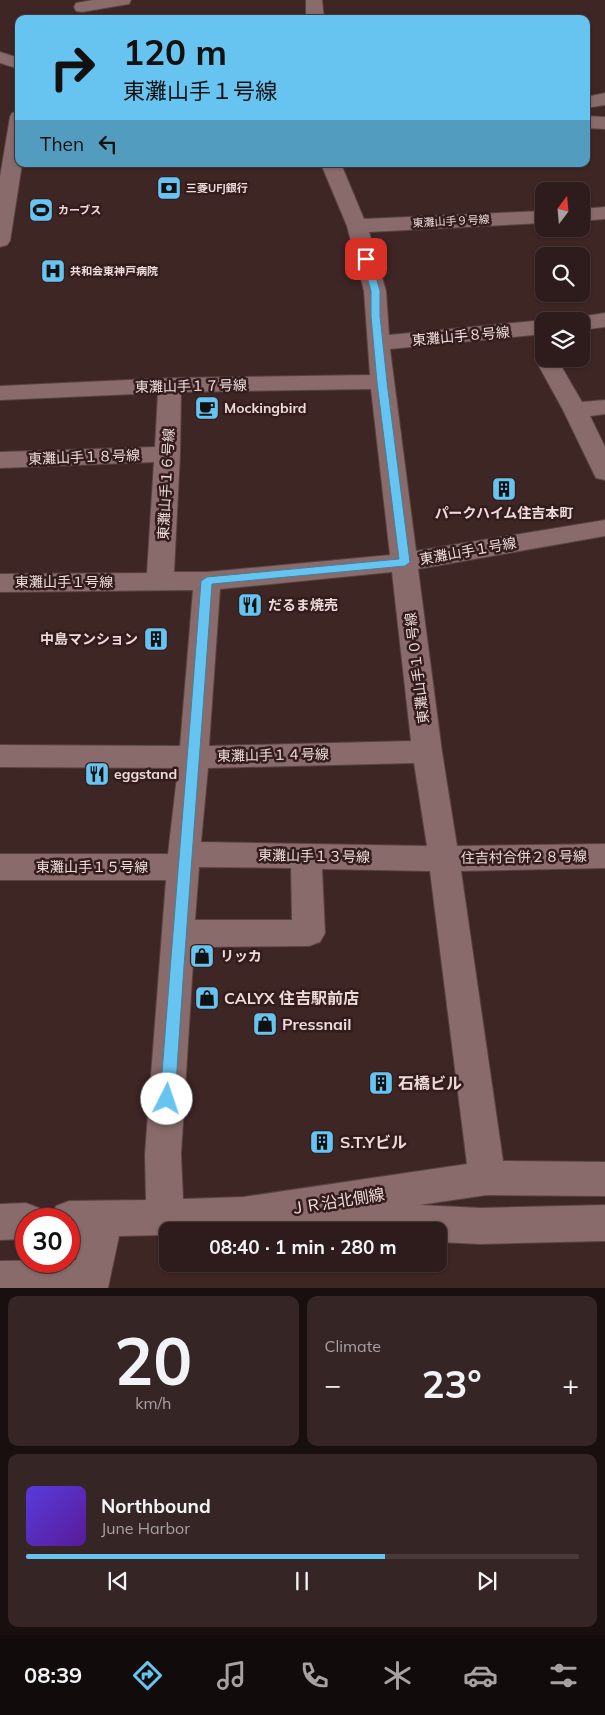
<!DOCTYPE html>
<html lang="en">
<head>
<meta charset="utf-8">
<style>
  :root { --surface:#2e1c1c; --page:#362525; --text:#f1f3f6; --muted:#a7a1a3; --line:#493a3b; --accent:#67c4f0 }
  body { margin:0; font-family:Mulish,"Noto Sans JP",sans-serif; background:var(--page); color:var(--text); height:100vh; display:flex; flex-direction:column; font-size:19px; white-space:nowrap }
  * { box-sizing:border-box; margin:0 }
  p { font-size:16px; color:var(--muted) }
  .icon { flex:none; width:28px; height:28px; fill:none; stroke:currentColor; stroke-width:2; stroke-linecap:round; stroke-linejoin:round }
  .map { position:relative; height:1288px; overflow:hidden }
  .drawer { display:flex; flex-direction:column; gap:8px; padding:8px; background:#190f0f; flex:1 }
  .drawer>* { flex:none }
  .banner { position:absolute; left:15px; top:15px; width:575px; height:152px; border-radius:10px; box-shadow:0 1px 4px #0004,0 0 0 1px var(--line); background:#67c4f0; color:#111; overflow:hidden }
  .needle { width:32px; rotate:16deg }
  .controls { position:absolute; left:535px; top:182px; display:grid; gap:10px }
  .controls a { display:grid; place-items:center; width:55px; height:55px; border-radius:10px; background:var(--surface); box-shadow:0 1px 4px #0004,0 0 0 1px var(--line); font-size:25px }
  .speed { position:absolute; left:15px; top:1208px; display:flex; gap:10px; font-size:25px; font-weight:700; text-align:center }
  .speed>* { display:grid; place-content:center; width:65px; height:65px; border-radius:50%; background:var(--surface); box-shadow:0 1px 4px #0004,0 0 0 1px var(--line); line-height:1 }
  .speed .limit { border:8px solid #d22; background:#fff; color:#111 }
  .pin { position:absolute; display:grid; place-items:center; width:42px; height:42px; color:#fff; margin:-21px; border-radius:10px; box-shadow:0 2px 8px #0006 }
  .me { position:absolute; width:55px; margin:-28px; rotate:4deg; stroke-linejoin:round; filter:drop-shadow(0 0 4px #0008) }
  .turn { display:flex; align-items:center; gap:18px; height:105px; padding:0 25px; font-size:22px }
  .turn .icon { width:65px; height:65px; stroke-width:2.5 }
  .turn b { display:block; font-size:35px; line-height:42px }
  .then { display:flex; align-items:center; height:48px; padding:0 25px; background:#0003; gap:10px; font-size:19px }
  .big { font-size:38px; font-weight:700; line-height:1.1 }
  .drawer .card { flex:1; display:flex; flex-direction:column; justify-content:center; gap:8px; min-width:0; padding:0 18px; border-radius:10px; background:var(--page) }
  .drawer .dial { align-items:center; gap:0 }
  .dial b { font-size:65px; line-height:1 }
  .song { display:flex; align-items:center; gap:15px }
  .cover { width:60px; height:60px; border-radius:8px; background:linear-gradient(135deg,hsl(250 70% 55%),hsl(270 70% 35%)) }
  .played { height:5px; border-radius:2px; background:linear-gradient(90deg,var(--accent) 65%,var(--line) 65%) }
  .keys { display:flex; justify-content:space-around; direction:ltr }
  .heat { display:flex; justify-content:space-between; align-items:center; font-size:28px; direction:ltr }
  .drawer .tiles { flex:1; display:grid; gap:8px; grid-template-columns:1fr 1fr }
  .card:last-child { grid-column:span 2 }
  .trip { position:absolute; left:159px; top:1222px; width:288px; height:50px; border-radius:10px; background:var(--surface); box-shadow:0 1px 4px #0004,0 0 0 1px var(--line); font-weight:700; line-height:50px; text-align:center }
  .menu { display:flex; height:80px; justify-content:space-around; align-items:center; background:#120b0b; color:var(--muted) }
  .menu .icon { width:35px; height:35px }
  .menu .on { color:var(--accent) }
  .menu b { font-size:22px; color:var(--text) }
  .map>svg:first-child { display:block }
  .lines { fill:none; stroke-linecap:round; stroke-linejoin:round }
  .minor-casing { stroke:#584343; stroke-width:2 }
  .minor { fill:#886b6a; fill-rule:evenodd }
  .route { fill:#67c4f0; stroke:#437f9c }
  .labels { text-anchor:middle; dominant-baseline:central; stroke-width:5; stroke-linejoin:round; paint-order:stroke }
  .far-poi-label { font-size:11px; font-weight:bold; fill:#ecdbda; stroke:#341c1c; text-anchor:start }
  .far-street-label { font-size:11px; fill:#ecdbda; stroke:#341c1c }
  .street-label { font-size:14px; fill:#ecdbda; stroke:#341c1c }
  .poi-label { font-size:14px; font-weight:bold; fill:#ecdbda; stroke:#341c1c; text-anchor:start }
  .near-poi-label { font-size:16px; font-weight:bold; fill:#ecdbda; stroke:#341c1c; text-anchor:start }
  .near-street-label { font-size:16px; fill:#ecdbda; stroke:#341c1c }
</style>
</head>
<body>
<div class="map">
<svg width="605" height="1288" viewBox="0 0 605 1288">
  <rect width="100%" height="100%" fill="#3e2625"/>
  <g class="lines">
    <defs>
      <g id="minor">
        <polygon points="93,0 131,0 129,4 123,5 82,12 76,11 74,7 76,3"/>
        <polygon points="306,0 322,0 324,19 306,19"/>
        <polygon points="0,52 19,58 19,69 0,63"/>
        <polygon points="605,93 605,105 586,108 586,97"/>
        <polygon points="19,111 19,164 22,164 10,241 7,245 0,247 0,177 10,117 12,113"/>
        <polygon points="586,116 605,117 605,129 586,128"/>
        <path d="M321,164H341L364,219L544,211V223L369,232L386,291L389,335L544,320L548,321H544V334L390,349L416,551L605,520V536L418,569L442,752L457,846L605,844V868L461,871L503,1161L605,1162V1196L487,1195L419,1205L481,1208L605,1205V1241L481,1244L438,1242V1231H293L289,1226L252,1231H168V1234L165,1235L119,1236L108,1288H0V1261L76,1260L81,1236L69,1237V1219H51L56,1206L69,1201L146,1200L145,1154L166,880H0V854H168L178,768L0,767V745L180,746L193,590L0,592V574L147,573L154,462L0,468V452L155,447L158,393L0,400V386L170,378L370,375L364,291L347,226ZM371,389L390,555L207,572H174L180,454L181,392ZM392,572L411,741L209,746L220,589ZM414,763L427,846L201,842L208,768ZM199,867L291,868L292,920H195ZM322,869L430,871L467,1164L243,1197L183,1199L181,1154L194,947L309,946L320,942L325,933Z"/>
        <polygon points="605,207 605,219 581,221 581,209"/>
        <polygon points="605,313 605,327 581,330 581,321 571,321 573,318"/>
        <polygon points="544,353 544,359 557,359 582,402 605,400 605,414 590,416 605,447 605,480 596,478 593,472 563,410 535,359 538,354"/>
        <polygon points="26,1203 39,1208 44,1219 26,1219 26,1239 0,1240 0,1204"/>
      </g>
    </defs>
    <use href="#minor" class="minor-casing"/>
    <use href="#minor" class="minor"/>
  </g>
  <path class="route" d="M366,256L371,259L380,291V316L387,382L410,562L405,566L212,584C200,756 186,927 175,1099L172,1103L167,1105L162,1103L160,1099C173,926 188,754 201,581L207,577L399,559L377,382L371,316V291L362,259Z"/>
  <defs>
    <symbol id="bank-square" viewBox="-11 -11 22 22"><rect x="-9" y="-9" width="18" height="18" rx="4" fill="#67c4f0" stroke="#341c1c"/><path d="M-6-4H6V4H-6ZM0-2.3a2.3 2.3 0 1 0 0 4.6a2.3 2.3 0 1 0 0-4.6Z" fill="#111"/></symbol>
    <symbol id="stadium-square" viewBox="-11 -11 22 22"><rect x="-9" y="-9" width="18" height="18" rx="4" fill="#67c4f0" stroke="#341c1c"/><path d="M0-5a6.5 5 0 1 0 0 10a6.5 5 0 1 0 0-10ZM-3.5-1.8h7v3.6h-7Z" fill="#111"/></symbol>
    <symbol id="hospital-square" viewBox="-11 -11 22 22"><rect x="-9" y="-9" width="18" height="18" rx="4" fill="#67c4f0" stroke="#341c1c"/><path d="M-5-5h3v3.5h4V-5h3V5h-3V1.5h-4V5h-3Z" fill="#111"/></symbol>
    <symbol id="cafe-square" viewBox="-11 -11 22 22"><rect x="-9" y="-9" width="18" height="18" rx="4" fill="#67c4f0" stroke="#341c1c"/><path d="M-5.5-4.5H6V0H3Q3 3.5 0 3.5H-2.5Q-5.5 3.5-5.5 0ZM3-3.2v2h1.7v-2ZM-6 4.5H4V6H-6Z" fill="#111"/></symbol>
    <symbol id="building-square" viewBox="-11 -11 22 22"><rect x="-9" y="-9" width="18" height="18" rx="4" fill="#67c4f0" stroke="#341c1c"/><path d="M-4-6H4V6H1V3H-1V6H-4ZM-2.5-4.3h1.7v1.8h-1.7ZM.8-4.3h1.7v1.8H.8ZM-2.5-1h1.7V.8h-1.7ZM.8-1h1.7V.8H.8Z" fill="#111"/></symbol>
    <symbol id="restaurant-square" viewBox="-11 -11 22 22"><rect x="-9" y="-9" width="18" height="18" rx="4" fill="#67c4f0" stroke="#341c1c"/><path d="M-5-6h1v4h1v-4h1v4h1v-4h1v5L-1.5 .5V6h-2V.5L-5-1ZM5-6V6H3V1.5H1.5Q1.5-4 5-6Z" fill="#111"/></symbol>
    <symbol id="shop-square" viewBox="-11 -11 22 22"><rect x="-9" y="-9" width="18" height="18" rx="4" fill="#67c4f0" stroke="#341c1c"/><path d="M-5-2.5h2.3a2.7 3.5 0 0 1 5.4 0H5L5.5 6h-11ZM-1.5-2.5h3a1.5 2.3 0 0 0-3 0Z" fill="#111"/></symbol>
  </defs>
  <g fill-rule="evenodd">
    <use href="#bank-square" x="155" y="174" width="28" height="28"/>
    <use href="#stadium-square" x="27" y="196" width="28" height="28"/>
    <use href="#hospital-square" x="39" y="257" width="28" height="28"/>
    <use href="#cafe-square" x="193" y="394" width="28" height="28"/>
    <use href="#building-square" x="490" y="475" width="28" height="28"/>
    <use href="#restaurant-square" x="236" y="591" width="28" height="28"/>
    <use href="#building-square" x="142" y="625" width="28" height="28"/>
    <use href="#restaurant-square" x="83" y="760" width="28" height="28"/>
    <use href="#shop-square" x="188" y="942" width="28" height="28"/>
    <use href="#shop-square" x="193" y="984" width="28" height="28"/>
    <use href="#shop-square" x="251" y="1010" width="28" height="28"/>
    <use href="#building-square" x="367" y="1069" width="28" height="28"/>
    <use href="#building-square" x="308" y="1128" width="28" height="28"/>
  </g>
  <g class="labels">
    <g class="far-poi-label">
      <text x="186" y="188">三菱UFJ銀行</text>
      <text x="58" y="210">カーブス</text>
      <text x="70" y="271">共和会東神戸病院</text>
    </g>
    <g class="far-street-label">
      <text transform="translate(451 221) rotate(-3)">東灘山手９号線</text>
    </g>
    <g class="street-label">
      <text transform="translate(461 336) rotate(-5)">東灘山手８号線</text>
      <text transform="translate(191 386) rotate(-1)">東灘山手１７号線</text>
      <text transform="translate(84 457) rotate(-2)">東灘山手１８号線</text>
      <text transform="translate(166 484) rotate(-87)">東灘山手１６号線</text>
      <text transform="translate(468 551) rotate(-10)">東灘山手１号線</text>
      <text x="64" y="582">東灘山手１号線</text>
      <text transform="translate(417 668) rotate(-97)">東灘山手１０号線</text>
      <text transform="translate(273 755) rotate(-1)">東灘山手１４号線</text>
      <text transform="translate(314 856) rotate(1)">東灘山手１３号線</text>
      <text transform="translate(524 857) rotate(-1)">住吉村合併２８号線</text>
      <text x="92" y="867">東灘山手１５号線</text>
    </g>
    <g class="poi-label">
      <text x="224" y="408">Mockingbird</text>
      <text x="504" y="513" text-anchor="middle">パークハイム住吉本町</text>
      <text x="268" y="605">だるま焼売</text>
      <text x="138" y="639" text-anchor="end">中島マンション</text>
      <text x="114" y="774">eggstand</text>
      <text x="220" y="956">リッカ</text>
    </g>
    <g class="near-poi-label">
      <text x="224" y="998">CALYX 住吉駅前店</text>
      <text x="282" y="1024">Pressnail</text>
      <text x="398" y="1083">石橋ビル</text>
      <text x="340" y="1142">S.T.Yビル</text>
    </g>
    <g class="near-street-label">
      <text transform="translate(337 1201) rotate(-9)">ＪＲ沿北側線</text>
    </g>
  </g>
</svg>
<div class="controls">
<a><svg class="needle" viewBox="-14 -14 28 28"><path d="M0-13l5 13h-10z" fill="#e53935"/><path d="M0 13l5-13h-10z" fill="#a7a1a3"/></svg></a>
<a><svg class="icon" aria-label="search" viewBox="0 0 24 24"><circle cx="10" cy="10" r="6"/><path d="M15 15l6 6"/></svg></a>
<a><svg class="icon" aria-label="layers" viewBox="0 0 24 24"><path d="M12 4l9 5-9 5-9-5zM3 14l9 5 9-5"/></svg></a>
</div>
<div class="speed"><div class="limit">30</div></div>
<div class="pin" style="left:366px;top:259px;background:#d93025"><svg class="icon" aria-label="arrive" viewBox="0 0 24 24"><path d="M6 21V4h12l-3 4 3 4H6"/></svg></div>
<svg class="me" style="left:167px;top:1099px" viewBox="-20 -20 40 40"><circle r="19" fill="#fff"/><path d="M0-13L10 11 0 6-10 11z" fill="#67c4f0"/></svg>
<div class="trip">08:40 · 1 min · 280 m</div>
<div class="banner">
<div class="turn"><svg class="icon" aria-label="right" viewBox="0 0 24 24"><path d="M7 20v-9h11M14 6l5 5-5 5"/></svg><div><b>120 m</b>東灘山手１号線</div></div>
<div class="then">Then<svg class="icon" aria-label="left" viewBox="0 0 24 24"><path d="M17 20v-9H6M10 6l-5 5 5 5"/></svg></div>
</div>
</div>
<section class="drawer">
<div class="tiles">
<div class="card dial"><b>20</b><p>km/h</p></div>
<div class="card"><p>Climate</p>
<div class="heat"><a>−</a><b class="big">23°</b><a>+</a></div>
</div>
<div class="card">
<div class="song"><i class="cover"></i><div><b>Northbound</b><p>June Harbor</p></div></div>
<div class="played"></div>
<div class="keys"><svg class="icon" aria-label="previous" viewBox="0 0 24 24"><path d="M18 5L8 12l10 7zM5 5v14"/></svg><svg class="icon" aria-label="pause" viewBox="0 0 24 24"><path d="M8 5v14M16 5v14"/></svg><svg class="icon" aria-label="next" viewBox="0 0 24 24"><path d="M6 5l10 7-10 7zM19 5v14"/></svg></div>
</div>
</div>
</section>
<nav class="menu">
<b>08:39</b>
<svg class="icon on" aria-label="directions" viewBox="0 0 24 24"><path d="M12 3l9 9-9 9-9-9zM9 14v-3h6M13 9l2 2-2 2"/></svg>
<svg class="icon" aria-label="music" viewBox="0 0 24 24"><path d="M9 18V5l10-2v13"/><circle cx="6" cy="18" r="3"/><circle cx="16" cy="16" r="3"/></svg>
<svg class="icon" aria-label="phone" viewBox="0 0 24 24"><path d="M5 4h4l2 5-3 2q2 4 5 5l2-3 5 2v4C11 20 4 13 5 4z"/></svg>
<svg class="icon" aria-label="climate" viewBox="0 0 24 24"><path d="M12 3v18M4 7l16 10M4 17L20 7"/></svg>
<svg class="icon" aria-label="car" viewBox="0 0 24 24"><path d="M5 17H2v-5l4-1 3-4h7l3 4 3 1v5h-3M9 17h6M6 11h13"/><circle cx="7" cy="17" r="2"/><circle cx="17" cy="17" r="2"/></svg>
<svg class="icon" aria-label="filters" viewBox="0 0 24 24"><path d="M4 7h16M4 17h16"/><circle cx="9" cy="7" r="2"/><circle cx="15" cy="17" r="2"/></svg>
</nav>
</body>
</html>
